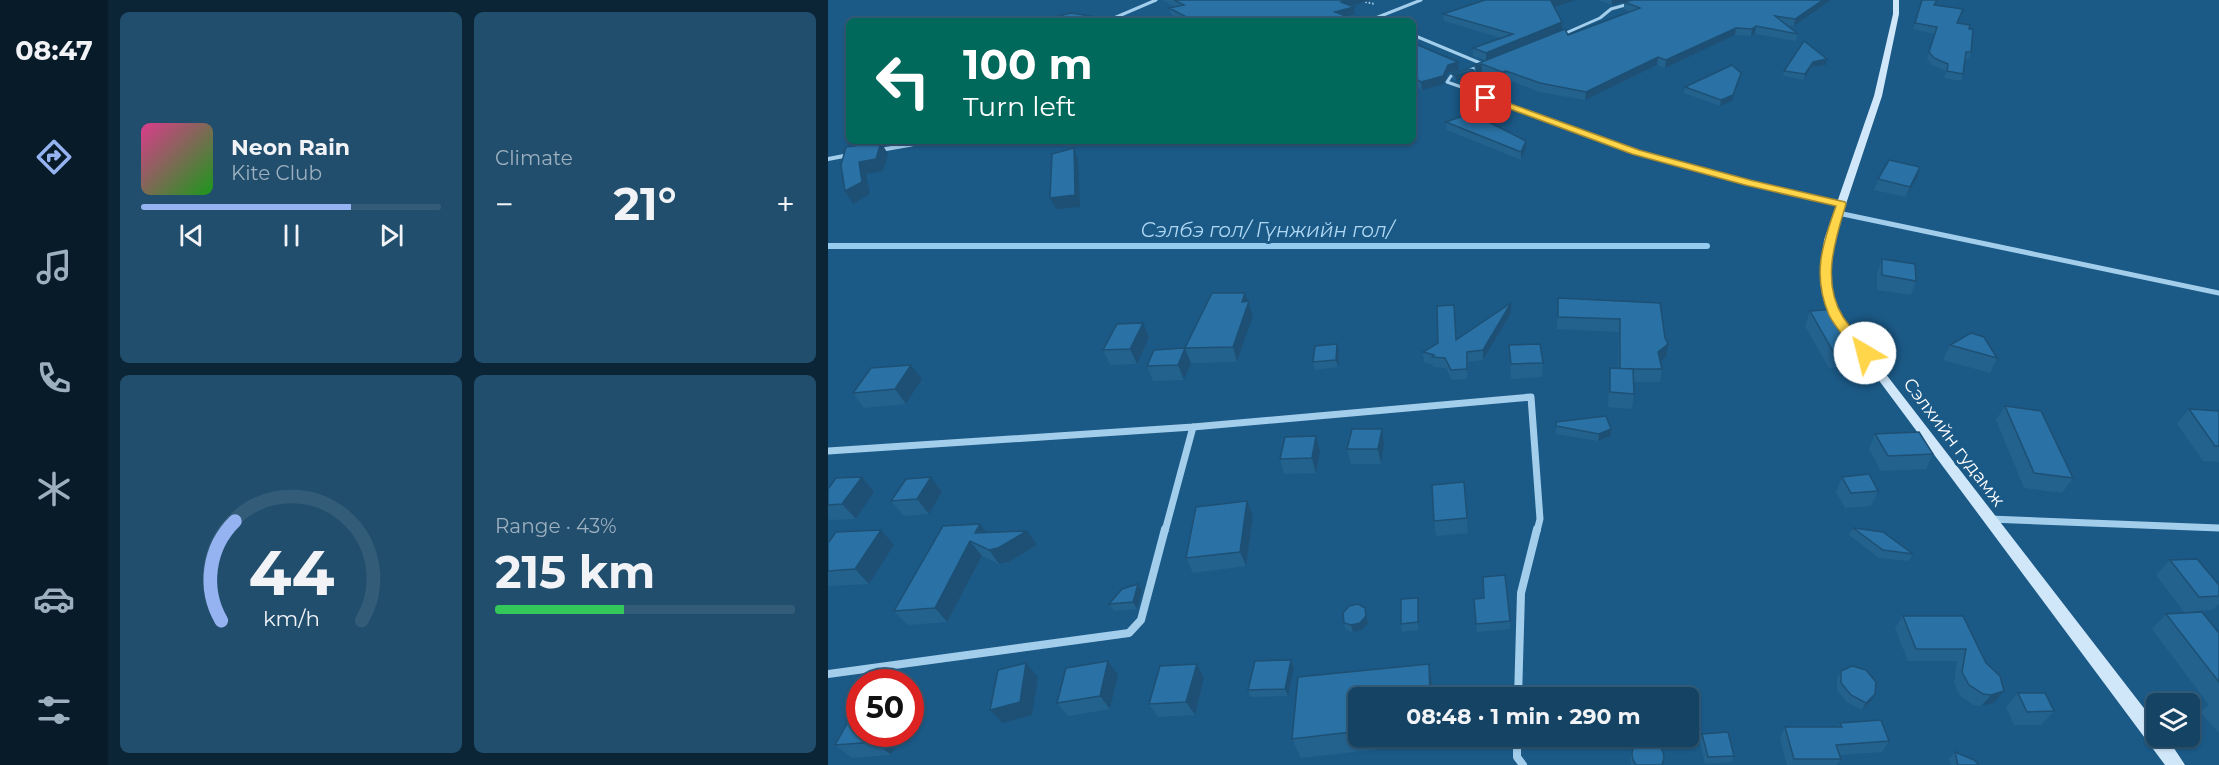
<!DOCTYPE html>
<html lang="en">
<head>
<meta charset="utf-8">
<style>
  :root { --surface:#144364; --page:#214e6d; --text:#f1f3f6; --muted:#9db0bf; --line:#335c78; --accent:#95b2f1 }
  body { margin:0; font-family:Montserrat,sans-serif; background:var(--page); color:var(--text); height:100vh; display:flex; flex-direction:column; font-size:22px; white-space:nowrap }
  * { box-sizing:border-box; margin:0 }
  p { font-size:20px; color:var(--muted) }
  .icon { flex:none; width:33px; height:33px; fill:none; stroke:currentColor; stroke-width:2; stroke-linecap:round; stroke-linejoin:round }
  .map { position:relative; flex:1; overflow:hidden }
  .details { display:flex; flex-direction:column; gap:12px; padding:12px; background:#0b2537; width:720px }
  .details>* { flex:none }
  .banner { position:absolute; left:18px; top:18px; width:570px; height:126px; border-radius:9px; box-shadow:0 2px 4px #0004,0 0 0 2px var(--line); background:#00695c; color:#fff; overflow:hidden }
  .controls { position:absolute; left:1318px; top:693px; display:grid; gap:12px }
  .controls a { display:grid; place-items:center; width:54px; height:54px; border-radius:9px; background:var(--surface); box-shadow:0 2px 4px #0004,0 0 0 2px var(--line); font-size:30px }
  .speed { position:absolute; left:18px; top:669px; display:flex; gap:12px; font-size:30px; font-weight:700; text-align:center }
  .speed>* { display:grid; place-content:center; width:78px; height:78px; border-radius:50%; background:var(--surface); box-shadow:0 2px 4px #0004,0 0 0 2px var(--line); line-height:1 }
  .speed .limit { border:9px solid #d22; background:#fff; color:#111 }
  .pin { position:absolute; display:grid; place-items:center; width:51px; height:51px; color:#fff; margin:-26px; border-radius:12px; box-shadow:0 3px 9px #0006 }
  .me { position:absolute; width:66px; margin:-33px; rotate:323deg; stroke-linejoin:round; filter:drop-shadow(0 0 4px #0008) }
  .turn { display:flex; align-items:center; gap:21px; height:126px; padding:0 18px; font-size:27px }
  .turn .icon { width:78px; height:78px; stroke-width:2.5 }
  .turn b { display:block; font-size:42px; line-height:51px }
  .big { font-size:45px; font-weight:700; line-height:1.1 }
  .details .widget { flex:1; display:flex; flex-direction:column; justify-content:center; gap:9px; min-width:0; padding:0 21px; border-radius:9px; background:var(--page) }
  .details .dial { align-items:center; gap:0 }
  .dial svg { height:156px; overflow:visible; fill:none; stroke:var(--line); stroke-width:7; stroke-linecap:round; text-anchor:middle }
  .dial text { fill:var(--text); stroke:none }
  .song { display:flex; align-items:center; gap:18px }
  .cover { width:72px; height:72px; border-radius:9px; background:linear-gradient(135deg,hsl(330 70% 55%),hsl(120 70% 35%)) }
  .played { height:6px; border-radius:3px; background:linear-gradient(90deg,var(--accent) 70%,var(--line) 70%) }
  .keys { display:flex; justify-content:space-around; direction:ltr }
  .heat { display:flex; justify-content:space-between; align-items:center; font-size:33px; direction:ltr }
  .charge { height:9px; border-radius:4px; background:linear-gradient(90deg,#34c759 43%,var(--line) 0) }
  .details .tiles { flex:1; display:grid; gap:12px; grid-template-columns:repeat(2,1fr) }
  .trip { position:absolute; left:520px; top:687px; width:351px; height:60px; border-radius:9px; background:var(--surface); box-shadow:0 2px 4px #0004,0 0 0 2px var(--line); font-weight:700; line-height:60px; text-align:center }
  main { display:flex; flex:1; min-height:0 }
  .tab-bar { display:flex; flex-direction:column; width:108px; justify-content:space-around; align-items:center; background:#081b28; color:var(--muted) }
  .tab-bar .icon { width:42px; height:42px }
  .tab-bar .current { color:var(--accent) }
  .tab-bar b { font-size:27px; color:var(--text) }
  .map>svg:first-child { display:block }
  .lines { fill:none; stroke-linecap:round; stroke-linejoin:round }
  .stream { stroke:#95cbee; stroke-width:6 }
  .path { stroke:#a2ceec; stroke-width:2; stroke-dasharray:1.5 2; stroke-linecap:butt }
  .minor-far4 { stroke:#a2ceec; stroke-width:3 }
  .minor-far3 { stroke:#a2ceec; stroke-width:4 }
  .minor-far2 { stroke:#a2ceec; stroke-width:5 }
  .minor-far1 { stroke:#a2ceec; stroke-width:7 }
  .minor { stroke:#a2ceec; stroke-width:8 }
  .secondary { fill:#cfe7f9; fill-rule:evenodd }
  .wall { fill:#24628e }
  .shaded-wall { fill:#1d5074 }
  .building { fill:#2a72a5; stroke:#1d5074; stroke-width:1.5 }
  .route { fill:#ffd54a; stroke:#a68a30; stroke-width:1.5 }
  .labels { text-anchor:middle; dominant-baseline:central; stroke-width:6; stroke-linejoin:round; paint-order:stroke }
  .street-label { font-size:18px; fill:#fff; stroke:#1b5986 }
  .water-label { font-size:20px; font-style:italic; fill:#aed7f3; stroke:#1b5986 }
</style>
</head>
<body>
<main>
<nav class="tab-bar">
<b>08:47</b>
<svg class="icon current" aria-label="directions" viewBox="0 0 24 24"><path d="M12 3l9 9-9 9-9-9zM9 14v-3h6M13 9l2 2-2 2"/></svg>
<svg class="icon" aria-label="music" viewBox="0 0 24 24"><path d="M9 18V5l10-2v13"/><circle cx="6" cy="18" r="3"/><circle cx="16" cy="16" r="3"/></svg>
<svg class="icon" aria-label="phone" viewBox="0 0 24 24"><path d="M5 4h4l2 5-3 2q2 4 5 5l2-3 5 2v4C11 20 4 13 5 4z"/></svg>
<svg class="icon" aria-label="climate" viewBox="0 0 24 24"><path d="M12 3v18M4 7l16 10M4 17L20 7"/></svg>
<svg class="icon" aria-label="car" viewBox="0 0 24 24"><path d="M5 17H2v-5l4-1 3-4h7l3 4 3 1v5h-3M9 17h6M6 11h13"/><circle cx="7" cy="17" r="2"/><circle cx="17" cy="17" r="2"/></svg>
<svg class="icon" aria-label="filters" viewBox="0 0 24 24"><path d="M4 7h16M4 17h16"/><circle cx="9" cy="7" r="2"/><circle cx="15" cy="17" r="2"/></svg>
</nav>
<section class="details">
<div class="tiles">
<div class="widget">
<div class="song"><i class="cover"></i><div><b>Neon Rain</b><p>Kite Club</p></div></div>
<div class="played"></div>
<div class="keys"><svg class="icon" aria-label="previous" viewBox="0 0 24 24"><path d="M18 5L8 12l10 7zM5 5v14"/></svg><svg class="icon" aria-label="pause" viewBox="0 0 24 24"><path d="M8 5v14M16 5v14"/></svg><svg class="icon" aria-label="next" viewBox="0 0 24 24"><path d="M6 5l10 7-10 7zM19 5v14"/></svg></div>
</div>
<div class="widget"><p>Climate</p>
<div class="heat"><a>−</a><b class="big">21°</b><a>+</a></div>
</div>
<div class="widget dial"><svg viewBox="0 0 100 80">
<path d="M14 69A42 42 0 1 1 86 69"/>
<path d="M14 69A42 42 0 0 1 21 18" stroke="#95b2f1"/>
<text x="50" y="56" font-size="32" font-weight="700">44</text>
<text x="50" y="72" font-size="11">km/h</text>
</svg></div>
<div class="widget"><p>Range · 43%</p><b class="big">215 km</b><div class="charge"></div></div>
</div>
</section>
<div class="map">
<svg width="1391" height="765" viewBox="0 0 1391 765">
  <rect width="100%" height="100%" fill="#1b5986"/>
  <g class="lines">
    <polyline class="stream" points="0,246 879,246"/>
    <polyline class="path" points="527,0 547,4"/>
    <g class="minor-far4">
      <polyline points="279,21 328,0"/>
      <polyline points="540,21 593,0"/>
      <polyline points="585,35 657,65"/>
      <polyline points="731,36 772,18 783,9 815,0"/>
      <polyline points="639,89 619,82 623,76 654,66"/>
    </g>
    <g class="minor-far3">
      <polyline points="635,88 807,152 920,183 1006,202"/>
      <polyline points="87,141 81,145 98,141"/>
      <polyline points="52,150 81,145"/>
      <polyline points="0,159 21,155"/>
    </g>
    <g class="minor-far2">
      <polyline points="999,201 1013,204"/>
      <polyline points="1010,213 1391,293"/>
    </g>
    <g class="minor-far1">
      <polyline points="0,451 365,427 703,397 712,519 709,531"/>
      <polyline points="1162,519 1391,528"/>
      <polyline points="337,531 365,427"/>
    </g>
    <g class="minor">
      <polyline points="0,674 301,633 313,620 337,529"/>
      <polyline points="690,698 693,593 709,529"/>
      <polyline points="689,736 689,757 695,765"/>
    </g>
    <polygon class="secondary" points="1065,0 1071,0 1071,14 1054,96 1006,240 1002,283 1013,316 1329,725 1329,736 1338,736 1357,765 1337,765 1003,316 992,283 996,240 1046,96 1065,14"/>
  </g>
  <g class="wall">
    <polygon points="334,0 543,0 524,6 526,7 527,14 518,16 530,21 354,21 343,15 341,8 347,7"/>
    <polygon points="771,0 804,0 784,5"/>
    <polygon points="805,0 1003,0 966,26 959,25 970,34 968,41 927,34 923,36 907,35 837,68 829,65 757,100 711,92 678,79 674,80 654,72 648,74 647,72 646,65 657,60 645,56 645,48 673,38 616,21 615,14 726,7 734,30 701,43 740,35 803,12 796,9 796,2"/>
    <polygon points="1094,0 1133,15 1130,23 1141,29 1143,52 1141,59 1137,59 1135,74 1133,81 1116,78 1118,71 1104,65 1099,59 1107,34 1085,29"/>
    <polygon points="585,43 631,70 620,73 616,84 594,90 585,84"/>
    <polygon points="999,59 998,65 983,67 976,80 955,76 956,71"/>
    <polygon points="913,73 904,101 892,106 856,93 857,87"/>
    <polygon points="624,74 646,76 628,81 625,80"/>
    <polygon points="618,122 698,141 698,148 693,160 619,130"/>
    <polygon points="1092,167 1089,178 1078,197 1046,190 1050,179"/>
    <polygon points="1054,259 1088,281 1083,295 1049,290 1049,273"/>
    <polygon points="417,293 425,316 409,362 363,363 356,380 325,381 319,366 357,348"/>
    <polygon points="730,298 832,303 838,357 832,362 834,369 832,382 806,382 806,394 804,409 780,407 782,368 790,369 791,332 729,329"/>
    <polygon points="982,311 1034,352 1028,367 1001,368 977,326"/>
    <polygon points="683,313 655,360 640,362 639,379 624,380 618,368 605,367 605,365 596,362 595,352 628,340"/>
    <polygon points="321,337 309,364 282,365 275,350"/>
    <polygon points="509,344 511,351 510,367 487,370 485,362"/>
    <polygon points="681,345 715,363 714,377 683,379"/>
    <polygon points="1122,345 1169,358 1162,373 1115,360"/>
    <polygon points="94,379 78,404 36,408 25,393"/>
    <polygon points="1177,406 1245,478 1234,493 1196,488 1168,420"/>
    <polygon points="1361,409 1391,411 1391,462 1375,461 1349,424"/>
    <polygon points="728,422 783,429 783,436 770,441 728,434"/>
    <polygon points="554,429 556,444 553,464 523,464 519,449"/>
    <polygon points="1047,434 1105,454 1098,469 1053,471 1041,449"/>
    <polygon points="488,436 492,451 488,473 456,474 452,459"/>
    <polygon points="34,477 46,492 28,519 2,520 0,518 0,489"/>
    <polygon points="103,477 114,492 101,514 76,516 63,501"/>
    <polygon points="1014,477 1050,491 1043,506 1017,508 1008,492"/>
    <polygon points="636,482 640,533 608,536 606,521"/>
    <polygon points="425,516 418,566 365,573 358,558"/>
    <polygon points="152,524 159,533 209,545 181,562 171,564 154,556 119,622 80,625 66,611"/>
    <polygon points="1025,528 1085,554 1081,561 1051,558 1021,535"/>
    <polygon points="0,543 66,545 41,584 0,586"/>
    <polygon points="1342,560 1391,585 1391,604 1384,610 1356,612 1328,575"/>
    <polygon points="310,584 314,591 309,609 286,611 281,604"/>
    <polygon points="656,598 682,621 682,629 649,632 646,599"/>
    <polygon points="591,605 591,630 574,632 573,624"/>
    <polygon points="1338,614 1391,633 1391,733 1372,712 1381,705 1324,629"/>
    <polygon points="539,615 540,623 534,630 525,632 518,630 516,623"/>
    <polygon points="1075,616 1135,616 1158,663 1176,691 1166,703 1153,706 1146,705 1132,696 1126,683 1129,661 1080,661 1067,628"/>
    <polygon points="463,660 466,668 460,696 423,697 420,690"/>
    <polygon points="601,664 604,685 605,698 531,698 531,736 605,736 605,743 473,758 464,739 470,677"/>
    <polygon points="1013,671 1043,701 1034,710 1019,702 1009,690 1009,678"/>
    <polygon points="290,675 282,709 240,716 229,703"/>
    <polygon points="376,678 367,715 330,717 321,704"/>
    <polygon points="1190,693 1226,711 1213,725 1186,725 1178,707"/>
    <polygon points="1012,723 1061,741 1054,752 1011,755 1013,759 1009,765 959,765 952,738 957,727 1010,727"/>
    <polygon points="32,734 75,734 63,755 24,758 7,745"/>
    <polygon points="874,734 906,756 903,762 877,764 872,741"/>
    <polygon points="805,748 834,765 803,765 802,760"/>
    <polygon points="1127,752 1151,765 1123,765 1121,759"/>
  </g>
  <g class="shaded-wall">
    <polygon points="518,0 543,0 514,9 513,2"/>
    <polygon points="726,0 748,0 723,8 723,1"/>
    <polygon points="784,0 804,0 784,5"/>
    <polygon points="995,0 1003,0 966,26 967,19"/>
    <polygon points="526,7 527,14 508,19 507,12"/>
    <polygon points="452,17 453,21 428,21"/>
    <polygon points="734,22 734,30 658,61 658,53"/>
    <polygon points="928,26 927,34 923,36 924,29"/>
    <polygon points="908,28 907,35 837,68 838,60"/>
    <polygon points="830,57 829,65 757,100 758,92"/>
    <polygon points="999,59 998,65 983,67 976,80 977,74 985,62"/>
    <polygon points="630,62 631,70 620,73 616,84 594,90 593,82 620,65"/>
    <polygon points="654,64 654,72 648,74 648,66"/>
    <polygon points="646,70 646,76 628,81 627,75"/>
    <polygon points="678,71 678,79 674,80 674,72"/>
    <polygon points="913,73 904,101 892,106 893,100"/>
    <polygon points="698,141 698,148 693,160 693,152"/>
    <polygon points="53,142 60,154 55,171 38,174 42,194 25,204 17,191 31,162"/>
    <polygon points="246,148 250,159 252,207 228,209 222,198"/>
    <polygon points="1092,167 1089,178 1078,197 1082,187"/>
    <polygon points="417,293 425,316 409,362 405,347 414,302"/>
    <polygon points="683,303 683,313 655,360 655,350"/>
    <polygon points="315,323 321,337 309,364 302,349"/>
    <polygon points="509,344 511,351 510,367 508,360"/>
    <polygon points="840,344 838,357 828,365 830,352"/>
    <polygon points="357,348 363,363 356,380 350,365"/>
    <polygon points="83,365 94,379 78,404 67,389"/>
    <polygon points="554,429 556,444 553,464 550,449"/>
    <polygon points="783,429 783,436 770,441 771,434"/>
    <polygon points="488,436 492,451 488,473 484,458"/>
    <polygon points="34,477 46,492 28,519 14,504"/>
    <polygon points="103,477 114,492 101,514 89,499"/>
    <polygon points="419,501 425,516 418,566 412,552"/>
    <polygon points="152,524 163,538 147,533"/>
    <polygon points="53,530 66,545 41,584 27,569"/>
    <polygon points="199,531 209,545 181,562 171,564 161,550"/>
    <polygon points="142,541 154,556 119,622 107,608"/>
    <polygon points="310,584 314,591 309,609 305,602"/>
    <polygon points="590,598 591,605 591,630 590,622"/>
    <polygon points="537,608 540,623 534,630 525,632 523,625"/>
    <polygon points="463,660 466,668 460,696 457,689"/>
    <polygon points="280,661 290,675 282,709 272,696"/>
    <polygon points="198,663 210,677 204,715 175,723 162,710"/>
    <polygon points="369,664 376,678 367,715 358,702"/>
    <polygon points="601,664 604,685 605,698 602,698"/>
    <polygon points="1176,691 1166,703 1153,706 1163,695"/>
    <polygon points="1047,694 1043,701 1034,710 1038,703"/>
    <polygon points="82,699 89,705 82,718"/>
    <polygon points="51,734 75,734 63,755 47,742"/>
  </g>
  <g class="building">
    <polygon points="346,0 518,0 513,2 526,7 507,12 530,21 453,21 452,17 428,21 366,21 341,8 356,5"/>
    <polygon points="657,0 726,0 723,1 734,22 658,53 645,48 685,34 615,14"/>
    <polygon points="805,0 995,0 967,19 947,16 970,34 928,26 924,29 908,28 838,60 830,57 758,92 712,83 678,71 674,72 654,64 648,66 646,65 737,29 740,35 812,8 796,2"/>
    <polygon points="1094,0 1109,0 1106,5 1135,9 1129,23 1142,25 1141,29 1145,29 1143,52 1138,52 1135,74 1119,71 1120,64 1106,58 1101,52 1109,27 1087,23"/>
    <polygon points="243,13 293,21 212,21"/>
    <polygon points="976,41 999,59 985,62 977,74 956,71"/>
    <polygon points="585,43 630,62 620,65 615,76 593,82 585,77"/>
    <polygon points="904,65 913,73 905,95 893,100 857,87"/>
    <polygon points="641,69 646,70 627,75 624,74"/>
    <polygon points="643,113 698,141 693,152 618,122"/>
    <polygon points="53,142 48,159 31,162 34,182 17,191 13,165 18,147"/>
    <polygon points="246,148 247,195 222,198 224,154"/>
    <polygon points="1061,160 1092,167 1082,187 1050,179"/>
    <polygon points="1054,259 1087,264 1088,281 1054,275"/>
    <polygon points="384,293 417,293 414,302 421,301 405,347 357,348"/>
    <polygon points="730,298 832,303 837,338 840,344 830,352 834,369 792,369 792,319 730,317"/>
    <polygon points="683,303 655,350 639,352 639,369 623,370 617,358 604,357 606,355 595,352 610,343 609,306 626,305 628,340"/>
    <polygon points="1008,309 1034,352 1006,353 982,311"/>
    <polygon points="315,323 302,349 275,350 289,324"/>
    <polygon points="1143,333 1156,337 1169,358 1122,345"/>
    <polygon points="509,344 508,360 485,362 487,346"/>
    <polygon points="712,344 715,363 683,364 681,345"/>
    <polygon points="357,348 350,365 319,366 326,350"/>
    <polygon points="83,365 67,389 25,393 43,368"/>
    <polygon points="782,368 805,369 806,394 782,392"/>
    <polygon points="1177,406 1213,411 1245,478 1206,473"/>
    <polygon points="1361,409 1391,411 1391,446 1387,446"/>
    <polygon points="778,416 783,429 771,434 728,426 728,422"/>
    <polygon points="524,429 554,429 550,449 519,449"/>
    <polygon points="1091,432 1105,454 1060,456 1047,434"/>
    <polygon points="488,436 484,458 452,459 457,437"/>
    <polygon points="1041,474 1050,491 1023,493 1014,477"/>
    <polygon points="34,477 14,504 0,505 0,489 8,478"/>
    <polygon points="103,477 89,499 63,501 78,479"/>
    <polygon points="636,482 639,518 606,521 604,485"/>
    <polygon points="419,501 412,552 358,558 368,507"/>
    <polygon points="152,524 147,533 199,531 170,548 161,550 142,541 107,608 66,611 115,526"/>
    <polygon points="1025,528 1055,532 1085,554 1055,550"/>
    <polygon points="53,530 27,569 0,571 0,543 8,532"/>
    <polygon points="1369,559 1391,585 1391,596 1371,597 1342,560"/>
    <polygon points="677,575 682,621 648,624 646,599 656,598 655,577"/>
    <polygon points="310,584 305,602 281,604 294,589"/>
    <polygon points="590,598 590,622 573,624 573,599"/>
    <polygon points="530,604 537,608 538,616 532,623 523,625 516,623 515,613 521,606"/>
    <polygon points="1374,612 1391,633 1391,682 1338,614"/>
    <polygon points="1075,616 1135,616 1158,663 1172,676 1176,691 1163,695 1155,694 1141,685 1134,672 1138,649 1088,649"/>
    <polygon points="463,660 457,689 420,690 427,661"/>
    <polygon points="280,661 272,696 229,703 238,668"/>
    <polygon points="198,663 192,702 162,710 170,670"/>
    <polygon points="369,664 358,702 321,704 332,666"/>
    <polygon points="601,664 602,698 531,698 531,731 464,739 470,677"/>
    <polygon points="1024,666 1038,670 1048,682 1047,694 1038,703 1023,695 1013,683 1013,671"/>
    <polygon points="1190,693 1217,693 1226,711 1199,712"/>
    <polygon points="32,701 32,734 51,734 47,742 7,745"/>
    <polygon points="1053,720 1061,741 1008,745 1013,759 966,759 957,727 1014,727 1012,723"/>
    <polygon points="900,732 906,756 880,757 874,734"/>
    <polygon points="813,736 826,736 835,752 836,758 834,765 808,765 805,760 804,754 805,748"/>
    <polygon points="1127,752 1146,760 1151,765 1130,765"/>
  </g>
  <path class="route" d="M655,96H661L811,150L922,180L1017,202L1018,204C1007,240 993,282 1015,317C1023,329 1033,339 1041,350L1043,353L1041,356H1032C1022,343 1008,329 1001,315C984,275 994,245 1008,206L917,185L804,154L655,99Z"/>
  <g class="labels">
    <g class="street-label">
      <text transform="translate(1126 442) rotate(53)">Сэлхийн гудамж</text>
    </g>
    <g class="water-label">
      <text x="439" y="230">Сэлбэ гол/ Гүнжийн гол/</text>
    </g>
  </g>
</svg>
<div class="controls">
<a><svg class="icon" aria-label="layers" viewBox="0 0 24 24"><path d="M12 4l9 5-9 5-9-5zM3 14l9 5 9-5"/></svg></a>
</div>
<div class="speed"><div class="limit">50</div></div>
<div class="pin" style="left:658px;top:98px;background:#d93025"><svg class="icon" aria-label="arrive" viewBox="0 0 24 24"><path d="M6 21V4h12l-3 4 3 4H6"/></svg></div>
<svg class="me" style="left:1037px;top:353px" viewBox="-20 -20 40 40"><circle r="19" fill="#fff"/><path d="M0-13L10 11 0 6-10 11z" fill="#ffd54a"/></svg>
<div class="trip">08:48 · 1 min · 290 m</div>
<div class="banner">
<div class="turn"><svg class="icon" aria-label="left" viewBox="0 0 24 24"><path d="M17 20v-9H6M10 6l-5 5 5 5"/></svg><div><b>100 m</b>Turn left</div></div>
</div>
</div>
</main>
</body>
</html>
